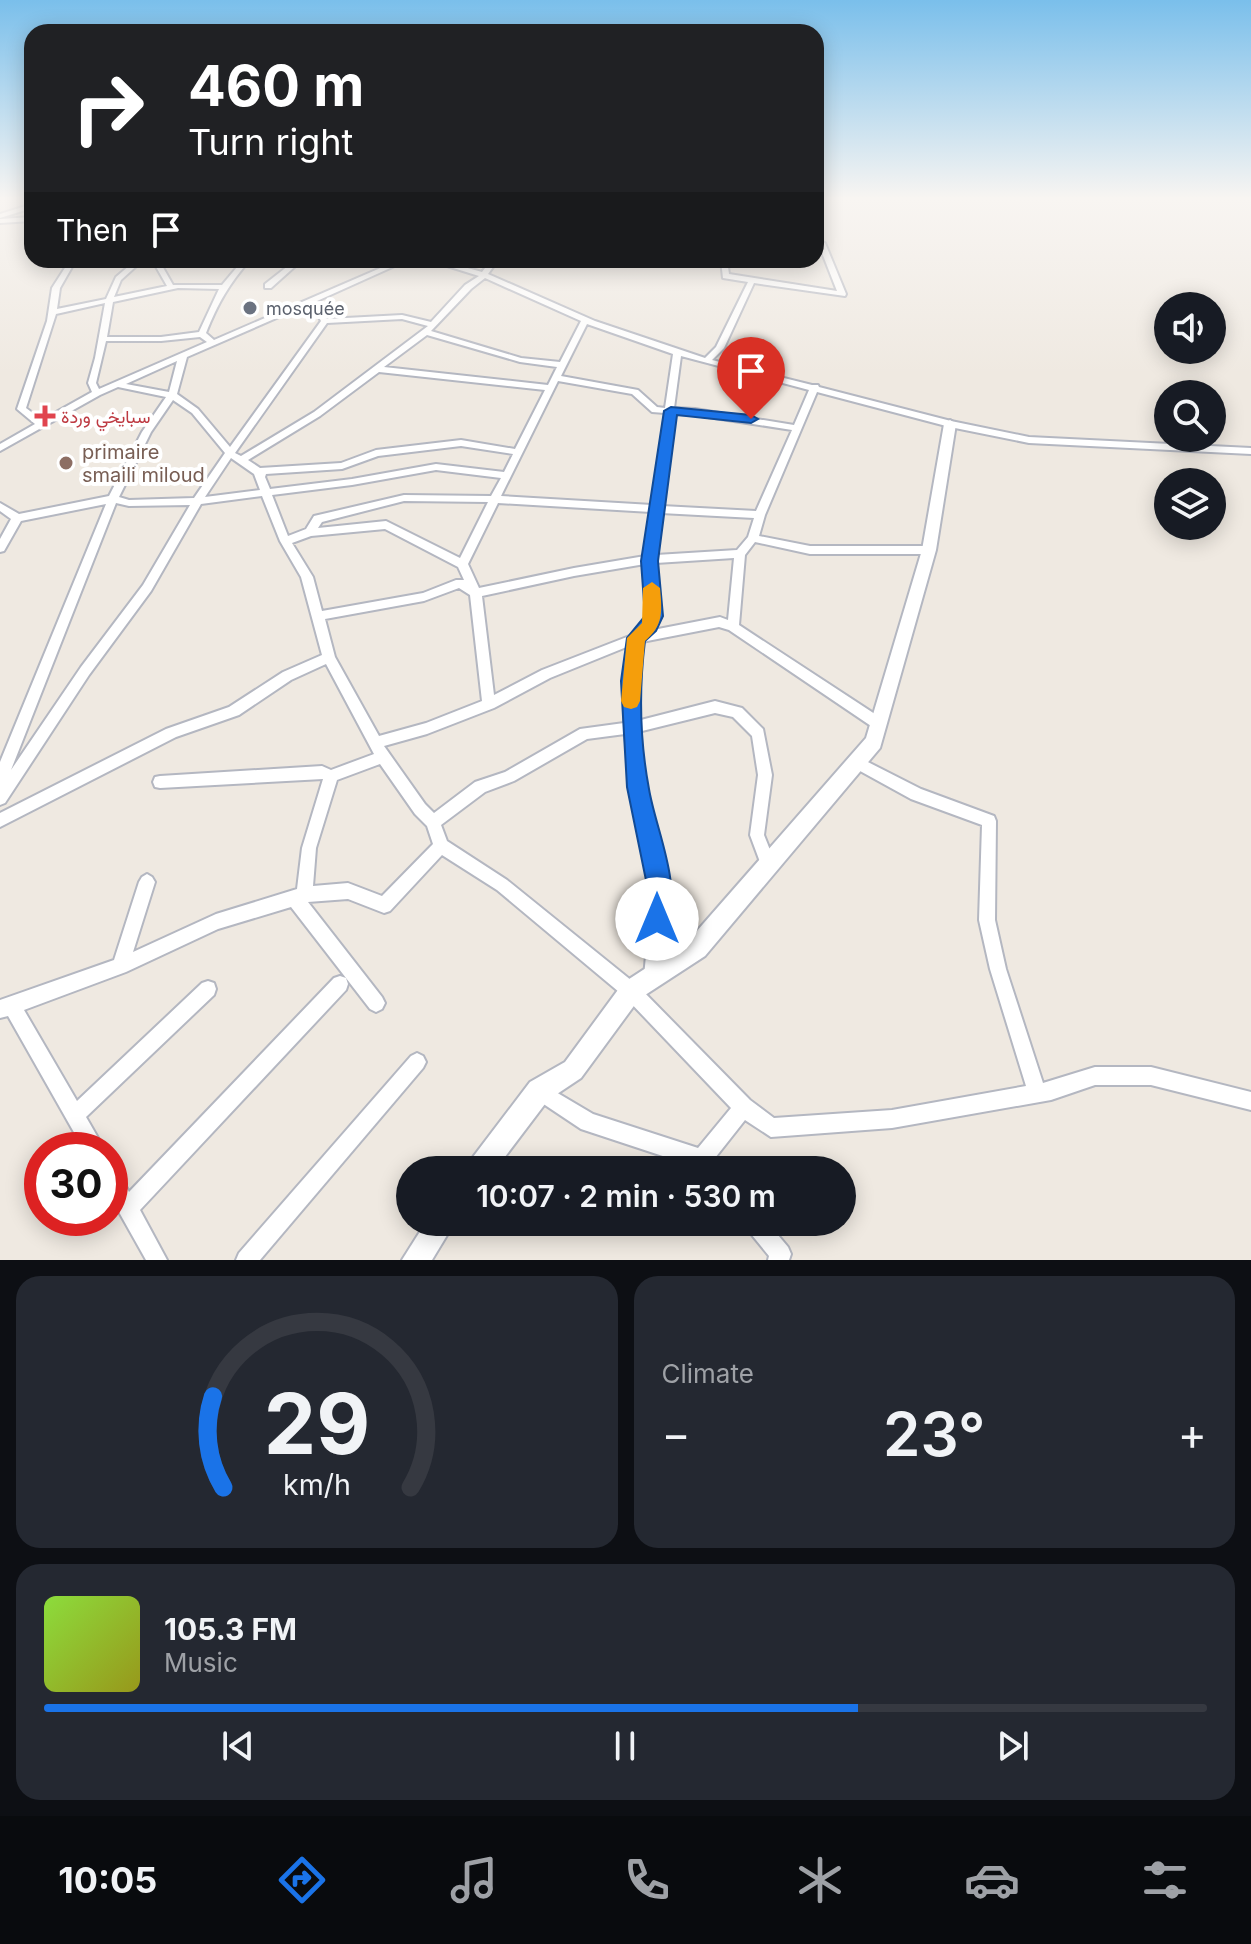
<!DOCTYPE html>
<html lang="en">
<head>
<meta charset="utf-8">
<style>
  :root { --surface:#171b24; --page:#242831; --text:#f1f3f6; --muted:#9ea1a6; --line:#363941; --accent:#1a73e8 }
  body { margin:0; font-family:Inter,Vazirmatn,sans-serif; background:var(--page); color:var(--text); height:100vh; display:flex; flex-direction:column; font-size:30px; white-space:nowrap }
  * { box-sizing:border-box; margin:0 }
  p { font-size:26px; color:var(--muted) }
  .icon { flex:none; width:44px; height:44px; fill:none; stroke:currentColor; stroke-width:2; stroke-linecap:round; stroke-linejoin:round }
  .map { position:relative; height:1260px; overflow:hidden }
  .drawer { display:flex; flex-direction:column; gap:16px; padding:16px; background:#0d0f14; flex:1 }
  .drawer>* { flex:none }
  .banner { position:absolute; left:24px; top:24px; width:800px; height:244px; border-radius:24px; box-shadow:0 4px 20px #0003; background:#202124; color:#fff; overflow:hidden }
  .controls { position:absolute; left:1154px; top:292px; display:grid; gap:16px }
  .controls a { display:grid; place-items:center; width:72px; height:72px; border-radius:50%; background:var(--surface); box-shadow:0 4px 20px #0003; font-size:40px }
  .speed { position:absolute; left:24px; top:1132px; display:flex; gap:16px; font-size:40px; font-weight:700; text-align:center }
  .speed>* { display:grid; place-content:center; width:104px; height:104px; border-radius:50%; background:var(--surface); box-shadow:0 4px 20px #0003; line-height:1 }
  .speed .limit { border:12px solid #d22; background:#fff; color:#111 }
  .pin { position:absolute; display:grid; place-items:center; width:68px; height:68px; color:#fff; margin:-82px -34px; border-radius:50% 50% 50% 0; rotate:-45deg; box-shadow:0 0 8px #0007 }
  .pin .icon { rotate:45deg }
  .me { position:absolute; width:88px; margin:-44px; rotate:0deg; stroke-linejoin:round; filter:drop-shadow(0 0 6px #0008) }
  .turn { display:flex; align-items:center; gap:28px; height:168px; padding:0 32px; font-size:36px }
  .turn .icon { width:104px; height:104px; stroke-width:2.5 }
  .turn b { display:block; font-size:56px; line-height:68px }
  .then { display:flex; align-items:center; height:76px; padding:0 32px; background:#0003; gap:16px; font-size:30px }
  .big { font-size:60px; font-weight:600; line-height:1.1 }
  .drawer .widget { flex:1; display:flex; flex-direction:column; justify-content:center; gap:12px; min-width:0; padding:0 28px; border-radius:24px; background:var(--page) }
  .drawer .dial { align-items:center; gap:0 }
  .dial svg { height:208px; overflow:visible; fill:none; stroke:var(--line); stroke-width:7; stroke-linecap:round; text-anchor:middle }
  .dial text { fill:var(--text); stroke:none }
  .song { display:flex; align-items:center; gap:24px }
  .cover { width:96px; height:96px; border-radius:12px; background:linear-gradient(135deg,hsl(90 70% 55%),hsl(60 70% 35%)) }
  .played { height:8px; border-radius:4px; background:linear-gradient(90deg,var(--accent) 70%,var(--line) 70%) }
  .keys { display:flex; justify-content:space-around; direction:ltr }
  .heat { display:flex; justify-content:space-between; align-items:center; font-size:44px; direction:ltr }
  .drawer .tiles { flex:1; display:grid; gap:16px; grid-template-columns:1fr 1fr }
  .widget:last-child { grid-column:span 2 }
  .trip { position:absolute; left:396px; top:1156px; width:460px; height:80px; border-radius:40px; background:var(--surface); box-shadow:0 4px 20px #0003; font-weight:600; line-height:80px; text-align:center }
  .tabs { display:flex; height:128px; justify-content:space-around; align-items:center; background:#090b0e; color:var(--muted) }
  .tabs .icon { width:56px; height:56px }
  .tabs .selected { color:var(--accent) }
  .tabs b { font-size:36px; color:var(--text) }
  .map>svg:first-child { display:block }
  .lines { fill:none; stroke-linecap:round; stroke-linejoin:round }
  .street-casing { stroke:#b4b7c1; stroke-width:4 }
  .secondary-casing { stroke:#b4b7c1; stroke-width:4 }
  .street { fill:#fff; fill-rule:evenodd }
  .secondary { fill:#fff; fill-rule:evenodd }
  .route { fill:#1a73e8; stroke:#114b97; stroke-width:2 }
  .slow { fill:#f59e0b }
  .worship-dot { fill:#6b7280; stroke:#fff; stroke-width:3 }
  .health-dot { fill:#e0444e; stroke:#fff; stroke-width:3 }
  .education-dot { fill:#8d6e63; stroke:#fff; stroke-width:3 }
  .labels { text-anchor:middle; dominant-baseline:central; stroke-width:8; stroke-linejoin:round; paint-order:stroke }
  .far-worship-label { font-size:18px; fill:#5b616d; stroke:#fff; text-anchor:start }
  .far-health-label { font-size:18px; fill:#be3a42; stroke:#fff; text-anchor:start }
  .education-label { font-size:20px; fill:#785e54; stroke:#fff; text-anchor:start }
</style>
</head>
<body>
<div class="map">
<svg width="1251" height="1260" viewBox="0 0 1251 1260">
  <rect width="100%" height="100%" fill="#efe9e1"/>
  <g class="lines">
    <defs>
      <g id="street">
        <polygon points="32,204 32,208 0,218 0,214"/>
        <polygon points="32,217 32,221 0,223 0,219"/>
        <path d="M816,241L825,243L846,294L845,296L754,283L724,348L712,360L812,385H818L819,387L951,421L1029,437L1251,448V454L1029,443L950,427L817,392L765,515L759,536L810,546H929L934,550L929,554H810L755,542L745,555L739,625L884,720L886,724L884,728L879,730L874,728L729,630L719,627L642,642L636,681L637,721L715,701L742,708L763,729L772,775L764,835L776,865L773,870L768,872L763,870L750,835L758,775L752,736L733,717L715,713L638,732L645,787L668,890L660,977L658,983L652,985L646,983L644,977L652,890L631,787L625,734L587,739L514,781L485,792L441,825L447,841L507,880L637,985L750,1100L774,1118L892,1110L1026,1086L990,969L979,920L982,825L911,799L851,766L849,762L851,758L856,756L921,789L994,816L996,821L995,920L1006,969L1043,1083L1095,1067H1151L1251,1092V1110L1151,1085H1095L1051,1100L892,1128L771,1137L745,1120L715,1158L722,1170H699L696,1167L581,1129L533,1097L530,1091L533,1085L539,1082L593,1114L698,1148L731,1108L625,997L497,890L442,855L390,911L384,913L348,899L308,902L382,997L385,1003L382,1009L376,1012L370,1009L291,907L218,929L126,972L24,1010L77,1101L202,983L208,981L214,983L216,989L214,995L86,1117L105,1150H84L8,1016L0,1018V1000L114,960L139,882L142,877L147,874L152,877L155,882L133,952L216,914L297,889L302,848L323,779L160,788L155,787L153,782L155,777L160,776L322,766L331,770L374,754L326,664L291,680L239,715L176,737L0,827V813L166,729L229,707L283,672L322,655L301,577L280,541L262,496L201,504L151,591L89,675L5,803L0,805V762L106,504L21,521L4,551L0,552V539L11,519L0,511V503L19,514L109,496L142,432L166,397L118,387L100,395L0,451V444L35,424L17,409L47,321L52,288L70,260H76L60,288L57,309L106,299L116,277L136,260H143L121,280L114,297L167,286L155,265L157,264H161L173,285H222L243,260H250C229,284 218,303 206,333L214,340L399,260H408L317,301L327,319L402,315L431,322L465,285L479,276L428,260H439L482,272L491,260H498L488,274L595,321L705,358L716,347L748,282L723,278L721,260H727L729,274L837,291L819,245H816ZM485,278L581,321L560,362L521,358L431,331L471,289ZM178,288L219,289L199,332L161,337H107L113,302ZM105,303L95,358L88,383L92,392L42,420L26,408L56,314ZM311,303L321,321L230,447L198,409L177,394L187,357ZM402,319L428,326L314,412L241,456L235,453L327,323ZM587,324L673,354L665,408L657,407L638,390L561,376ZM427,335L520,362L557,367L548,385L384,367ZM200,337L207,342L99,389L96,383L106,341H161ZM681,356L809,390L794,425L695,409L674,408ZM177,361L169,392L126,384ZM379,372L545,390L515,449L461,440L376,450L341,463L260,468L248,460L320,416ZM558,381L632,394L652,412L665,413L652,505L501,496ZM173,400L192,413L225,453L194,498L129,500L119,497L151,432ZM674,414L695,415L792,430L756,511L662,506ZM461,446L513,454L504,472L436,464L352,479L270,489L265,477L266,474L342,469L378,456ZM231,458L254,474L260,490L205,497ZM436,470L501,478L491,496L404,495L314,516L306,529L288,536L272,495L352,485ZM404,501L488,502L460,558L386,521L318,528L322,522ZM116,503L129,506L190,505L143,585L81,667L11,770ZM498,503L651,512L645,556L574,568L479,588L468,564ZM661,513L754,518L748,537L737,550L656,555ZM385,529L458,567L464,580H456L423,593L322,611L313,577L292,543L311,536ZM734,558L728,620L720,617L653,630L660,616L656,563ZM645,564L648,616L645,623L632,635L542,670L494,695L482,596L574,576ZM459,588L470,595L482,701L426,723L379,736L335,657L325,619L424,601ZM629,646L624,681V723L580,729L505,772L475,782L434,813L425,804L384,746L427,734L494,708L550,678ZM380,764L415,814L427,826L433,844L382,896L348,883L313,886L316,848L337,780Z"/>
        <polygon points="275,260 314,260 311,262 300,262 271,288 265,288 265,284 293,262 278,262"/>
        <polygon points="340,976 346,978 348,984 346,990 140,1210 167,1260 146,1260 110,1196 110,1167 117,1170 129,1192 334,978"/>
        <polygon points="417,1053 423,1056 426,1062 423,1068 260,1260 236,1260 239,1253 411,1056"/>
        <polygon points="744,1222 767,1222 788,1247 791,1254 789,1260 768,1260 769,1256 747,1229"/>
      </g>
      <g id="secondary">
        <polygon points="950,420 956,424 936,550 880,748 705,956 639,999 581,1078 548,1100 495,1170 466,1170 470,1161 530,1082 565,1062 623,983 689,940 866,738 922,550 944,424"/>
        <polygon points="426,1222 455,1222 432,1260 402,1260"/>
      </g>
    </defs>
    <use href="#street" class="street-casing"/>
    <use href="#secondary" class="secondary-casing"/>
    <use href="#street" class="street"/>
    <use href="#secondary" class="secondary"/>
  </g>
  <linearGradient id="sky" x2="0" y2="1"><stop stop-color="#7abfeb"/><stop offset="0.53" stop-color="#f8f5f2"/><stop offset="1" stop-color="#f8f5f2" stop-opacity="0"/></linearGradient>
  <rect width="1251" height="374" fill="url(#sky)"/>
  <path class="route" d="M671,407L751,415L758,419L751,423L677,415L658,561L663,616L656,631L645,641C639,689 640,741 649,789C656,831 683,885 666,927L657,931L649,927L645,919L648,890L627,787L621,681L627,638L645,616L641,561L664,411Z"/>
  <path class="slow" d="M652,582L660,588C662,611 664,625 645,641L640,701L637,707L631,709L624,707L621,701L627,638L642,623L643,588Z"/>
  <circle class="worship-dot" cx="250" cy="308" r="8"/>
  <path class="health-dot" d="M41 404h8v8h8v8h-8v8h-8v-8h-8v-8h8z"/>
  <circle class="education-dot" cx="66" cy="463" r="8"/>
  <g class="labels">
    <g class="far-worship-label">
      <text x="266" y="308">mosquée</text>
    </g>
    <g class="far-health-label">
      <text x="61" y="416">سبايخي وردة</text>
    </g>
    <g class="education-label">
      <text x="82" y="452">primaire<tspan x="82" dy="23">smaili miloud</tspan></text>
    </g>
  </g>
</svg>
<div class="controls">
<a><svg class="icon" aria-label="sound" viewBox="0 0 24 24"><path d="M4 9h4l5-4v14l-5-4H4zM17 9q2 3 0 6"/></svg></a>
<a><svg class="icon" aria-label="search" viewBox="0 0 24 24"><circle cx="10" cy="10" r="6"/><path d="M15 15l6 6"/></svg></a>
<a><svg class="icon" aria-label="layers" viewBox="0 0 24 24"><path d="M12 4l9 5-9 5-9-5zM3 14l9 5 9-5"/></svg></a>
</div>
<div class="speed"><div class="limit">30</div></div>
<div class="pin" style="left:751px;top:419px;background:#d93025"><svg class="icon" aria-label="arrive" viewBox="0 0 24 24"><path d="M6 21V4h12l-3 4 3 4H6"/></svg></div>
<svg class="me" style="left:657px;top:919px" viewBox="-20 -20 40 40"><circle r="19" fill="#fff"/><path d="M0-13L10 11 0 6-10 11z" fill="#1a73e8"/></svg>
<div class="trip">10:07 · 2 min · 530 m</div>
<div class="banner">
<div class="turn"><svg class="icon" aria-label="right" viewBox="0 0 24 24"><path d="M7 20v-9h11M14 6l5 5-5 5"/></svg><div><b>460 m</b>Turn right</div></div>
<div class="then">Then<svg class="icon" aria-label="arrive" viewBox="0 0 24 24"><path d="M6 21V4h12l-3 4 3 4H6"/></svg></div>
</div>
</div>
<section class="drawer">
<div class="tiles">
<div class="widget dial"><svg viewBox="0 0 100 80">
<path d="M14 69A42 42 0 1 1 86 69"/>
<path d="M14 69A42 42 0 0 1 10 34" stroke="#1a73e8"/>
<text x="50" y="56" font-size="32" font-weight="700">29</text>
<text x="50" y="72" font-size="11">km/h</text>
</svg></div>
<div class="widget"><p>Climate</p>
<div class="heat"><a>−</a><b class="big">23°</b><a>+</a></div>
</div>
<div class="widget">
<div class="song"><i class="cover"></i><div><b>105.3 FM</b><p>Music</p></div></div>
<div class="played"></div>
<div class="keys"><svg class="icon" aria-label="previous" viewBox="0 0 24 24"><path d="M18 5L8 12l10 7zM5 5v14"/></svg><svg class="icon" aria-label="pause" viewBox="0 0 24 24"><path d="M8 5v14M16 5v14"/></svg><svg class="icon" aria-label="next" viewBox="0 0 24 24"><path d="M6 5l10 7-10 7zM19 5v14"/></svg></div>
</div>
</div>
</section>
<nav class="tabs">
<b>10:05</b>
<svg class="icon selected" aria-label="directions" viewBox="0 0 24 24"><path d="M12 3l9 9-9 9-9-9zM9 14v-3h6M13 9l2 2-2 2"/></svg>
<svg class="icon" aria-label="music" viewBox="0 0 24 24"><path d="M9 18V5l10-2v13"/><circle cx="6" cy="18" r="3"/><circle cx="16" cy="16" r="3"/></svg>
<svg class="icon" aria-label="phone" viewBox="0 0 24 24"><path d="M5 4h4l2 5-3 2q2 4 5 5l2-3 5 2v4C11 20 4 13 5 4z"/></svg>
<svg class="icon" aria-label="climate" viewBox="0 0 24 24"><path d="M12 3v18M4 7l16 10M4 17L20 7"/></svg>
<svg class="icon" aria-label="car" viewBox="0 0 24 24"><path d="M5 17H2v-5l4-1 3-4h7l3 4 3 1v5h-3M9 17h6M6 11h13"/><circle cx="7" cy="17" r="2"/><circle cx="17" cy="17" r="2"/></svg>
<svg class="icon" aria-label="filters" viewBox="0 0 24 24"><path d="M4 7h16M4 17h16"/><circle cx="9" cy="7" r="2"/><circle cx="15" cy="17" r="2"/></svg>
</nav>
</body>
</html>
